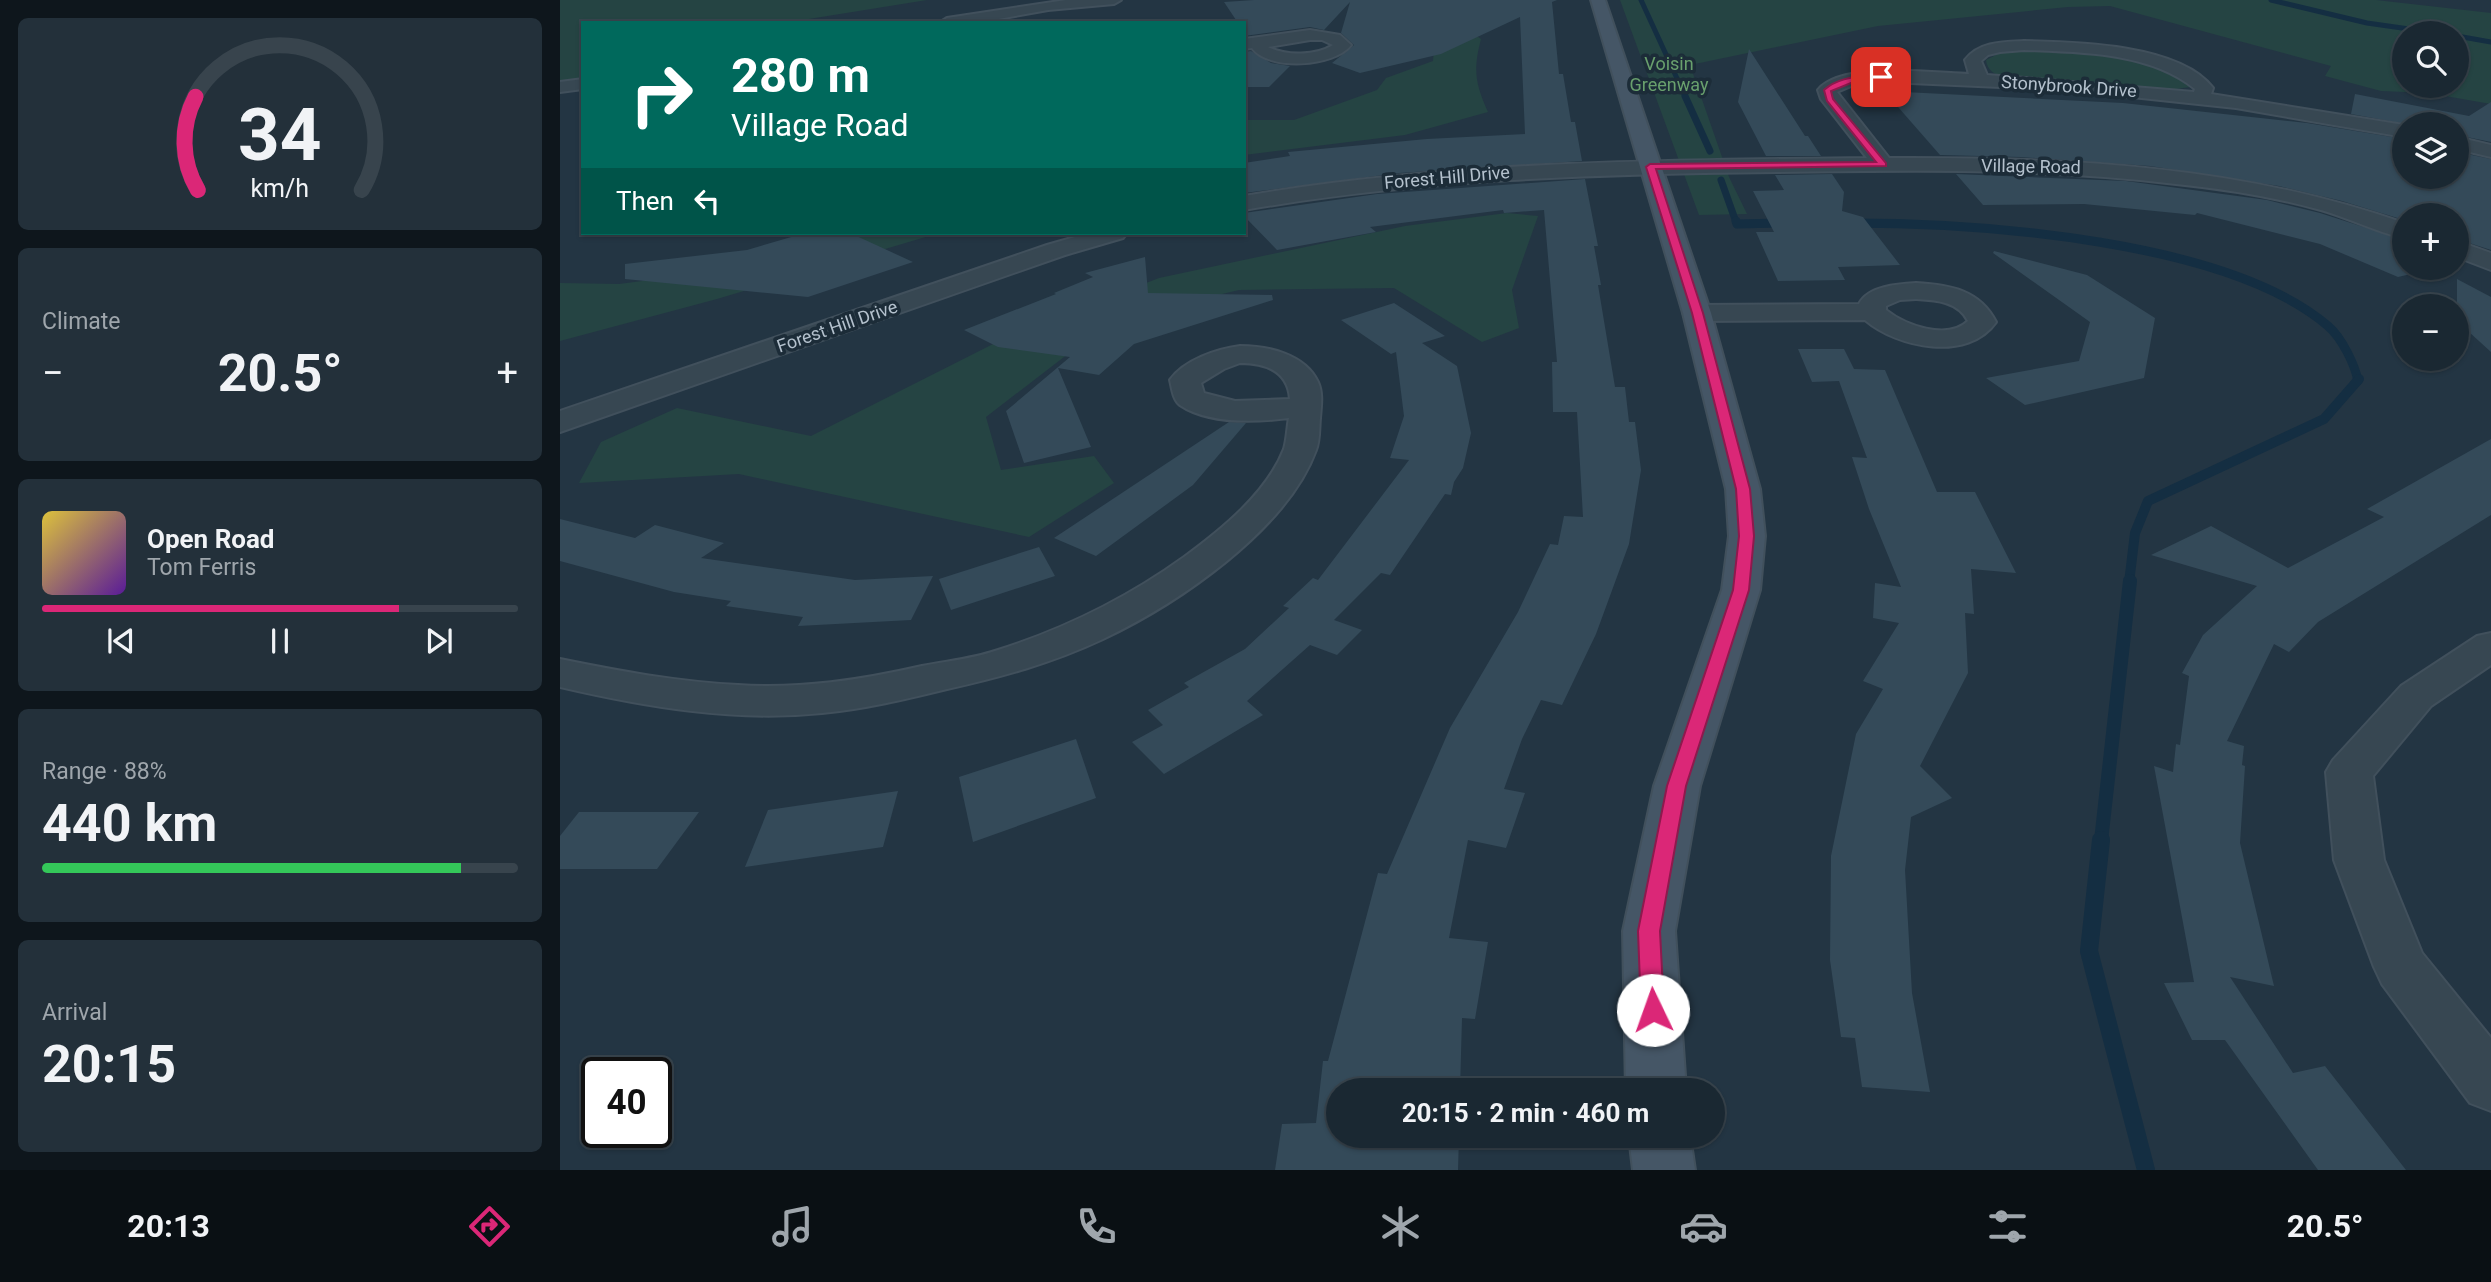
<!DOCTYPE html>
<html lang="en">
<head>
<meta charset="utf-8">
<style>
  :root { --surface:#1a2832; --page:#23303a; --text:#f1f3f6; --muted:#9fa6ac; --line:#38444d; --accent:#db2777 }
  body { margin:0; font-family:Roboto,sans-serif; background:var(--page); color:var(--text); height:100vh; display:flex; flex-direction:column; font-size:26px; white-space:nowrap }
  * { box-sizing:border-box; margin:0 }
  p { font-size:23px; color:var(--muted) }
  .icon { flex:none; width:38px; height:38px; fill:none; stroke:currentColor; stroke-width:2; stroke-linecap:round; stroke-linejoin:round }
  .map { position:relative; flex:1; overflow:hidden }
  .panel { display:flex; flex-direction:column; gap:18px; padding:18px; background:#0e161c; width:560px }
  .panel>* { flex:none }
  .banner { position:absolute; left:21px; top:21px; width:665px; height:214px; border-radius:0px; box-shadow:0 2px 5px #0004,0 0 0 2px var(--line); background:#00695c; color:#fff; overflow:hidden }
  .tools { position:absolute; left:1832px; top:21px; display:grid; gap:14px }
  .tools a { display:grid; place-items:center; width:77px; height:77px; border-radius:50%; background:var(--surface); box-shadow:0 2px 5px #0004,0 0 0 2px var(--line); font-size:35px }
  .speed { position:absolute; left:21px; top:1057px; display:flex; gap:14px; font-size:35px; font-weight:700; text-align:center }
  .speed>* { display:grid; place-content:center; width:91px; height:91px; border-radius:50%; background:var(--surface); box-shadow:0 2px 5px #0004,0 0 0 2px var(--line); line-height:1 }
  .speed .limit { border:4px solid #111; border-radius:10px; background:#fff; color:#111 }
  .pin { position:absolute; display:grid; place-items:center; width:60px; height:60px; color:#fff; margin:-30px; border-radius:14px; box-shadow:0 4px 10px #0006 }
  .me { position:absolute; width:77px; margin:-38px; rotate:357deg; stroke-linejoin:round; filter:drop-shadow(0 0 5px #0008) }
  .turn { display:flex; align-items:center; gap:24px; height:147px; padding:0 35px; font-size:32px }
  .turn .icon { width:91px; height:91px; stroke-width:2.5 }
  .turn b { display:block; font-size:49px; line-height:60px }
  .then { display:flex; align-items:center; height:66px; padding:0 35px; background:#0003; gap:14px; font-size:26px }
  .big { font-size:52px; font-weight:700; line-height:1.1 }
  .panel .tile { flex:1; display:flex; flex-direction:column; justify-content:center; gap:10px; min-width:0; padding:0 24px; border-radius:10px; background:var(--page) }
  .panel .dial { align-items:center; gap:0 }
  .dial svg { height:182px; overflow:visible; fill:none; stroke:var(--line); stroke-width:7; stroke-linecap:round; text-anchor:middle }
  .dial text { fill:var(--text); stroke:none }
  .song { display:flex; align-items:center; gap:21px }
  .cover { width:84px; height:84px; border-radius:10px; background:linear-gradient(135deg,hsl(50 70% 55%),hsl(270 70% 35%)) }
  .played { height:7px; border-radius:4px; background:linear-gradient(90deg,var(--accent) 75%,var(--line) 75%) }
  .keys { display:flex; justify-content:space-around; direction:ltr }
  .heat { display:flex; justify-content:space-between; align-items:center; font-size:38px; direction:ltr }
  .charge { height:10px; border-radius:5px; background:linear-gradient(90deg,#34c759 88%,var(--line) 0) }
  .trip { position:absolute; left:766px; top:1078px; width:399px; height:70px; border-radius:35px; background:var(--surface); box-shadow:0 2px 5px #0004,0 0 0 2px var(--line); font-weight:700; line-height:70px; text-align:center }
  .tab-bar { display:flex; height:112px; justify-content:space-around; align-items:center; background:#0a1014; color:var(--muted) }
  .tab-bar .icon { width:49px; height:49px }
  .tab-bar .active { color:var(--accent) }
  .tab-bar b { font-size:32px; color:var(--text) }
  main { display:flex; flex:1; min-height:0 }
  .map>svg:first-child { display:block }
  .green { fill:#254443; fill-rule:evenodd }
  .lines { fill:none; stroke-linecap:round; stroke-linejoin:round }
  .stream-far5 { stroke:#142e42; stroke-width:5 }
  .stream-far4 { stroke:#142e42; stroke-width:7 }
  .stream-far3 { stroke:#142e42; stroke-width:9 }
  .stream-far2 { stroke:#142e42; stroke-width:10 }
  .stream-far1 { stroke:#142e42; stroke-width:14 }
  .stream { stroke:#142e42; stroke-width:18 }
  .building { fill:#344a59 }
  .street-casing { stroke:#41505c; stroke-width:4 }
  .secondary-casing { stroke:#41505c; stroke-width:4 }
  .street { fill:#374752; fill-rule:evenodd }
  .secondary { fill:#455666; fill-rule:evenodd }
  .route { fill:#db2777; stroke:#8e194d; stroke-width:2 }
  .labels { text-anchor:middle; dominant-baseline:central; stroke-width:7; stroke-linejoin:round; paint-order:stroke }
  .far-park-label { font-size:18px; fill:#69a06d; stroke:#1c2c38 }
  .far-street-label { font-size:18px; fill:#b4c1cd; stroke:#1c2c38 }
</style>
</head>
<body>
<main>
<section class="panel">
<div class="tile dial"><svg viewBox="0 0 100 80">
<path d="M14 69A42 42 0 1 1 86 69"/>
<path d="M14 69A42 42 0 0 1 13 28" stroke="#db2777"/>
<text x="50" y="56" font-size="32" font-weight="700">34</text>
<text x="50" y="72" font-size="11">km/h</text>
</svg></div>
<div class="tile"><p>Climate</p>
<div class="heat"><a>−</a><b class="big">20.5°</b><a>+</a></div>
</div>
<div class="tile">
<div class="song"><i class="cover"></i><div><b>Open Road</b><p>Tom Ferris</p></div></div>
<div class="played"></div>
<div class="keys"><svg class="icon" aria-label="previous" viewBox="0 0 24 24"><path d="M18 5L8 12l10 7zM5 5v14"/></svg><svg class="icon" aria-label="pause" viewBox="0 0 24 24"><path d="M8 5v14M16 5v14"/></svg><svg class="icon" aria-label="next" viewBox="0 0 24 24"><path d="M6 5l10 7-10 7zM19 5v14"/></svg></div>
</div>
<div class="tile"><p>Range · 88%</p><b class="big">440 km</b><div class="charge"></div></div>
<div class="tile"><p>Arrival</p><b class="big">20:15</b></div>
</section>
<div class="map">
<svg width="1931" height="1170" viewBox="0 0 1931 1170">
  <rect width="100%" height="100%" fill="#233543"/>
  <g class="green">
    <polygon points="0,0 367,0 224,23 23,23 23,79 0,83"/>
    <path d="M1060,0H1816L1931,13V104L1868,93L1821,91L1765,76L1771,66L1550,6L1508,7L1318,26L1130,65L1169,177L1187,214L1139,215ZM1844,33H1897V86H1844Z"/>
    <path d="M901,25L921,39C913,70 915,83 928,112L845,135L684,155V120H734L817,90L826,78L873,61L875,34Z"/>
    <path d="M1482,49C1534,53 1588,53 1630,87L1610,90L1451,78C1438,75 1428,74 1426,60L1440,53Z"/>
    <polygon points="947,213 978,216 952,290 959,328 922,342 834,288 679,290 552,320 426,417 441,470 534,456 554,483 469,537 179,474 19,483 41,442 117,408 251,436 441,340 599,278 845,226"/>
    <polygon points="304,233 379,233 157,299 0,341 0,283 59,284 182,268"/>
  </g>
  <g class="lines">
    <g class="stream-far5">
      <polyline points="1081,0 1126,98"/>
      <polyline points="1711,0 1807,23 1877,33"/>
      <polyline points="1897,36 1931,42"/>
    </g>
    <g class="stream-far4">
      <polyline points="1125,96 1150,151"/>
      <polyline points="1161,180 1176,222"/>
    </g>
    <g class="stream-far3">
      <polyline points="1176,221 1177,224 1224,223"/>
      <path d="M1291,223C1420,223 1668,240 1768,326C1782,338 1795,365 1798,381"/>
    </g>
    <polyline class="stream-far2" points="1569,583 1575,533 1588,501 1764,419 1799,379"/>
    <polyline class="stream-far1" points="1541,841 1570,581"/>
    <polyline class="stream" points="1541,840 1529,951 1586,1170"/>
  </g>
  <g class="building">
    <polygon points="694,0 997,0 992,2 999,74 1003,74 1011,122 1015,122 1022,161 839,173 684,193 684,163 730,156 728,152 867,139 965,134 960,17 881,54 800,73 772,63 794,45 781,33 790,2 764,30 750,27 684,36 684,23 678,23 664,2"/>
    <polygon points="1189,49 1245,136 1248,136 1261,156 1206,156 1178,102"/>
    <polygon points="691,51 711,63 730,66 709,87 684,87 684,52"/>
    <polygon points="1324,91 1563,103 1747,123 1844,139 1844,177 1897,177 1897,152 1931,159 1931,250 1897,239 1897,215 1844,215 1844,220 1782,201 1719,186 1590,166 1460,157 1380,155"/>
    <polygon points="1795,94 1909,116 1931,102 1931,142 1897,135 1897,124 1846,124 1791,114"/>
    <polygon points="1272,174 1284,192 1282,211 1303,217 1340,265 1278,267 1285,280 1218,281 1196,232 1214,232 1193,191 1224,190 1215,175"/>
    <polygon points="1396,174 1566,181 1707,200 1760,213 1844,240 1844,268 1876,268 1838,277 1760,244 1637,213 1635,215 1524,204 1423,205"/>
    <polygon points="1025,179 1038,246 1034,246 1041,285 1038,285 1055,387 1065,387 1069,422 1075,422 1081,470 1069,544 1036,634 1002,705 981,700 962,739 944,789 965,793 946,848 908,840 889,938 928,942 915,1019 902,1018 900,1090 779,1090 779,1136 899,1136 898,1170 715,1170 722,1124 756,1123 763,1061 768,1061 818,873 827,874 890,728 958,612 990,544 998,545 1004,516 1023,517 1017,412 993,412 992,362 997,362 984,210 944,213 943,210 810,227 816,232 717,250 684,216 684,213 817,194"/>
    <polygon points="245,233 290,233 353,262 248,297 65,279 65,264 187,250"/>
    <polygon points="1434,251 1527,275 1595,318 1584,378 1465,405 1426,378 1519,361 1530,322 1433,253"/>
    <polygon points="585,257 588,293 712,295 713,300 574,344 539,375 498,368 531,447 464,463 446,411 510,357 438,347 404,330 496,294 494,293 533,277 525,273"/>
    <polygon points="1897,279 1931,297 1931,352 1897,321"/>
    <polygon points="834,303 885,336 862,343 897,366 911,433 903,468 894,482 891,495 885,494 830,575 821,573 774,620 802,630 777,655 750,645 687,701 703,715 604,774 572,742 603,725 588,710 629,687 624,683 685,649 729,608 723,606 753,578 758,580 849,460 830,458 844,416 836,352 831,354 781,320"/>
    <polygon points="1238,349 1284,349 1294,369 1325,370 1377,492 1415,492 1456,573 1411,569 1414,614 1405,613 1408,673 1360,766 1392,798 1351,817 1345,870 1352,993 1370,1092 1302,1087 1295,1038 1281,1037 1270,960 1271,856 1296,734 1323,689 1303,681 1339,623 1313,618 1315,583 1341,587 1309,509 1292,457 1307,458 1279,381 1252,382"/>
    <polygon points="669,422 686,423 633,485 536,556 494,538"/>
    <polygon points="1931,439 1931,515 1758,622 1729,652 1714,644 1667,741 1684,746 1682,765 1685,766 1680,843 1714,986 1670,977 1733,1073 1765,1066 1846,1170 1758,1170 1665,1040 1632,1040 1604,983 1634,982 1594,766 1613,772 1616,744 1620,745 1629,676 1622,673 1643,635 1697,586 1591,555 1651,526 1728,568 1824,517 1807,509"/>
    <polygon points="0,519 75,538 95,525 164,543 141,558 295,580 373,576 351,620 238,626 243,617 166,606 171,601 114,592 0,561"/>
    <polygon points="479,547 495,576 391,610 379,579"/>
    <polygon points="516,739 536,798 413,842 399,777"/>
    <polygon points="338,791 323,847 185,867 208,810"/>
    <polygon points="19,812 139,812 97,869 0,869 0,836"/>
  </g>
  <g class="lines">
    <defs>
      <g id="street">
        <polygon points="506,0 561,0 554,4 488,10 416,23 379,23 387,18"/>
        <path d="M750,30L780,35L791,45C774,67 709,71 692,48L684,49V39ZM750,40H762L773,45C756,56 726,56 708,47Z"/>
        <path d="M1464,41C1515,42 1620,44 1653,88L1651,94L1844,125V137L1676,108L1506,90L1328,82L1296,84L1277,92L1329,158C1504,157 1679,165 1844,223V238C1816,232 1789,218 1761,210C1714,197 1665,189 1616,184C1484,168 1350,170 1217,172C1038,174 861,179 684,210V196C891,161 1098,160 1307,158L1261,99L1258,90C1281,61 1374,73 1409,74L1405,60C1419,42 1442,42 1464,41ZM1464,50C1519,52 1590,52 1635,89L1634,92L1427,75L1421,61L1428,55L1440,52Z"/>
        <polygon points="23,79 23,89 0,92 0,82"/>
        <polygon points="1897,137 1931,145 1931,157 1897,149"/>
        <polygon points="529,233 567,233 563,238 505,255 0,432 0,411 487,245"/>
        <polygon points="1897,241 1931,253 1931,270 1897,257"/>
        <path d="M1356,283C1390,285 1420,290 1436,322C1408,362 1338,348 1305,320L1137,321L1127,319L1123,313L1127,307L1137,305L1299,304C1308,286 1338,284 1356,283ZM1356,299C1375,300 1398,301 1408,321C1387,341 1345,325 1326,310V306L1340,300Z"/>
        <path d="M680,346C708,346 745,354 758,382C763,393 761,406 760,418C759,428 760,440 756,450C727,530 617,604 543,639C492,663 441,677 387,689C346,699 305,709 262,713C174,722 86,707 0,687V659C59,671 118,682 178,685C241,689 301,680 362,666C386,661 412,659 435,651C502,630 567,598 624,557C661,530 707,493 724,449C727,439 727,428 729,418C697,422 648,424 620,405C613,400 612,388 610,380C624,360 657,349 680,346ZM680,363C706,363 728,371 730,399L675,401L644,393L641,383L664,369Z"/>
        <polygon points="1931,633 1931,665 1871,706 1813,776 1824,860 1862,953 1931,1038 1931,1111 1910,1103 1822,984 1814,967 1774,860 1766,772 1773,760 1841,686 1917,636"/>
      </g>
      <g id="secondary">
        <polygon points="1031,0 1045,0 1151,313 1200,489 1205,536 1200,590 1140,786 1115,931 1126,1090 1066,1090 1063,931 1094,786 1162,590 1169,536 1166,489 1123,313"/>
        <polygon points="1069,1136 1130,1136 1135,1170 1073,1170"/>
      </g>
    </defs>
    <use href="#street" class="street-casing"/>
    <use href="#secondary" class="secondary-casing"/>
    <use href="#street" class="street"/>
    <use href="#secondary" class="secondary"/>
  </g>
  <path class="route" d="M1323,76V79L1291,83L1271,91L1273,99L1326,163V166L1096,169L1143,313L1190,489L1194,536L1189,590L1126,786L1100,931L1104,1010L1101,1018L1093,1021L1085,1018L1081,1010L1078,931L1107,786L1173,590L1179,536L1176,489L1132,313L1086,167L1090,164L1316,162L1267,101L1264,90C1278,77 1304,75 1323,76Z"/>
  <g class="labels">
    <g class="far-park-label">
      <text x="1109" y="63">Voisin<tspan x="1109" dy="21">Greenway</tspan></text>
    </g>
    <g class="far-street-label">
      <text transform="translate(1509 86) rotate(4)">Stonybrook Drive</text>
      <text transform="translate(1471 166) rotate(1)">Village Road</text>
      <text transform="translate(887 177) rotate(-5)">Forest Hill Drive</text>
      <text transform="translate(277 326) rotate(-19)">Forest Hill Drive</text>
    </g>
  </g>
</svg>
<div class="tools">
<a><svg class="icon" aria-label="search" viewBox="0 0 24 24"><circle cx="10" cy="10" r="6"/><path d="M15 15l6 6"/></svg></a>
<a><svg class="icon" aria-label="layers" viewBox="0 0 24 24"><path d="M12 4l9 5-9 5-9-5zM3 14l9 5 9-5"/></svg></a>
<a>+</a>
<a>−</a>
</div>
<div class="speed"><div class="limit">40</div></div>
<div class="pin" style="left:1321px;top:77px;background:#d93025"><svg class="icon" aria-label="arrive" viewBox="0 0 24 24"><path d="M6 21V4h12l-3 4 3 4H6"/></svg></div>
<svg class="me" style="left:1093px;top:1010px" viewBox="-20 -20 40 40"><circle r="19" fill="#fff"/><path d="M0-13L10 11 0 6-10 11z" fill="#db2777"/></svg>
<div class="trip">20:15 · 2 min · 460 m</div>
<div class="banner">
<div class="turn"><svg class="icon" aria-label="right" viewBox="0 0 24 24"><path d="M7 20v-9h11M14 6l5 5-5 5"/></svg><div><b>280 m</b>Village Road</div></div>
<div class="then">Then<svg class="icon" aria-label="left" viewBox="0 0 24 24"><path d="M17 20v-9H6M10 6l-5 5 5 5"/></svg></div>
</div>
</div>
</main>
<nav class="tab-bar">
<b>20:13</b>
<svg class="icon active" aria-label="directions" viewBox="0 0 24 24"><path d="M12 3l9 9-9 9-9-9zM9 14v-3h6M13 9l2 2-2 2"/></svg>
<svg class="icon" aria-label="music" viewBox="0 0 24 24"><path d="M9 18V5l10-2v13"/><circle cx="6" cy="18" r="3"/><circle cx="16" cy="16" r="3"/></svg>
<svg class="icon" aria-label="phone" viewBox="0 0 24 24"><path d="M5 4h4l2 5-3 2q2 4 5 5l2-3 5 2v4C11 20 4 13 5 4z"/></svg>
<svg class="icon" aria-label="climate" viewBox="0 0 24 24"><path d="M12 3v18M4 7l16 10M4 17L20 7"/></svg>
<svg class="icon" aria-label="car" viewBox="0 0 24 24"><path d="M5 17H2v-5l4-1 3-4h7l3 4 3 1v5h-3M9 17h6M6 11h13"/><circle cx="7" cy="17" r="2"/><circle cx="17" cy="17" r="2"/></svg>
<svg class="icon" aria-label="filters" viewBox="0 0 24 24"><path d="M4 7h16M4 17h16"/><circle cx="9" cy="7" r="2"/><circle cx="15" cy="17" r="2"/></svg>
<b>20.5°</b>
</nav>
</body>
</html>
